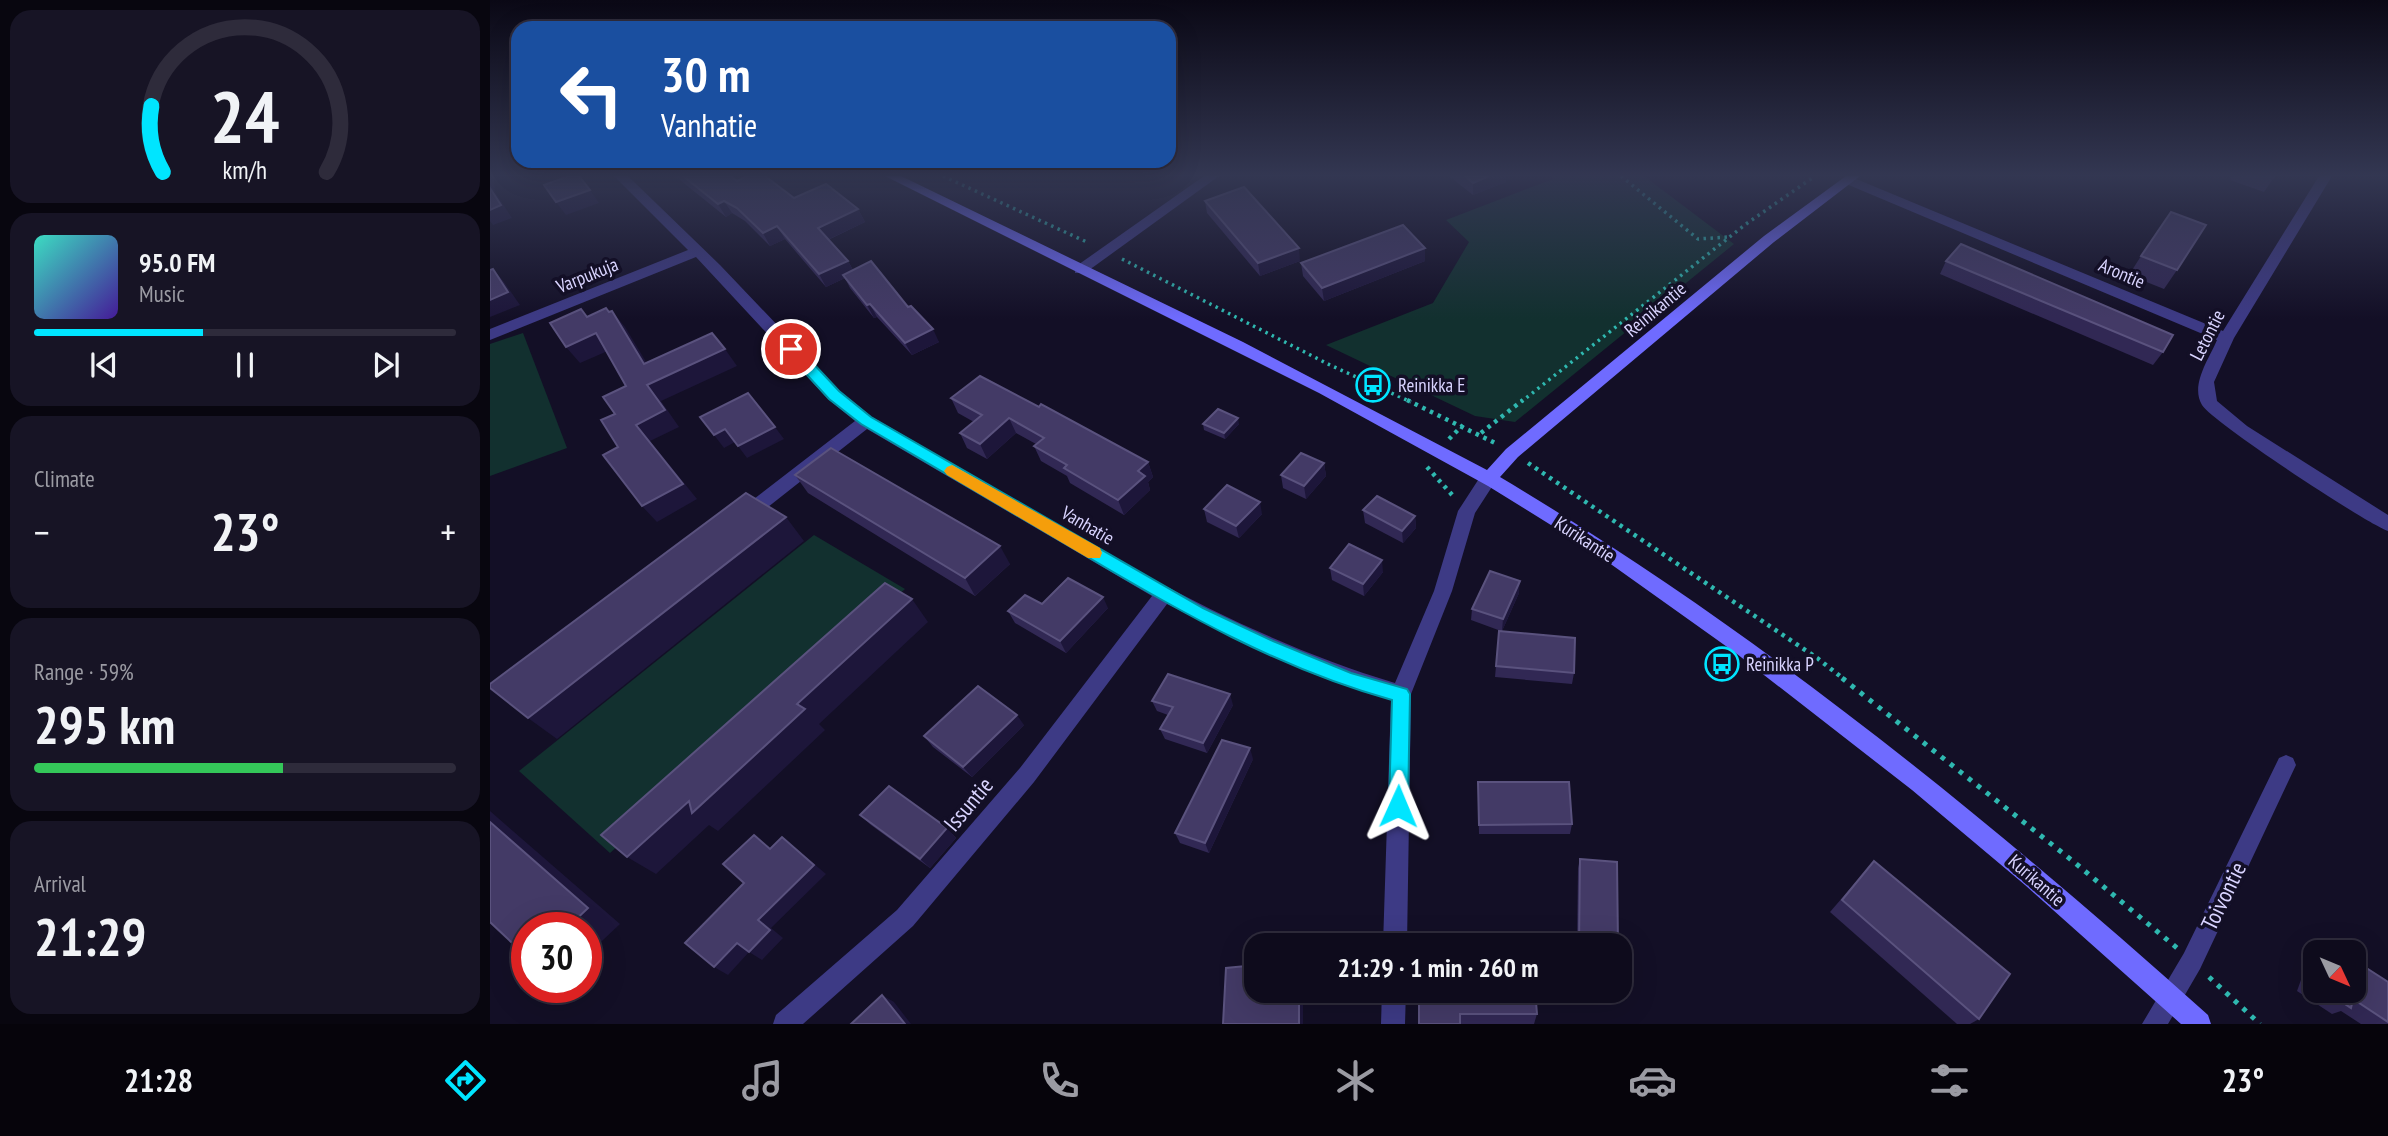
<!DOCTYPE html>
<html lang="en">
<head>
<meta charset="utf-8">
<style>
  :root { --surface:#0e0b1c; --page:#171425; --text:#f1f3f6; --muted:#9b9ba3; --line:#2e2b3b; --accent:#00e5ff }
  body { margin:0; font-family:"PT Sans Narrow",sans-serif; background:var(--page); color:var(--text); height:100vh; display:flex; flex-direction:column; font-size:26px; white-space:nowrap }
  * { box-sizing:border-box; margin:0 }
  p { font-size:23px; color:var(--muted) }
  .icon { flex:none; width:38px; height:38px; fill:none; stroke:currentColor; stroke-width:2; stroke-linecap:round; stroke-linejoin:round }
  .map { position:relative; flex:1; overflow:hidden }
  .panel { display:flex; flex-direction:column; gap:10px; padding:10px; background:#08060f; width:490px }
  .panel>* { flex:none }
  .top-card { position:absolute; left:21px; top:21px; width:665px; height:147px; border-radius:21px; box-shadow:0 7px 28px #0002,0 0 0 2px var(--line); background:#1a4fa0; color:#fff; overflow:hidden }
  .needle { width:46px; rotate:134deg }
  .controls { position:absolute; left:1813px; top:940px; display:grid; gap:14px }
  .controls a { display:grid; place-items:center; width:63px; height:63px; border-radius:14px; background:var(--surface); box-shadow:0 7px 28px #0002,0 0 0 2px var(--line); font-size:35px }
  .speed { position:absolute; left:21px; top:912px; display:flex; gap:14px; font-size:35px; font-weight:700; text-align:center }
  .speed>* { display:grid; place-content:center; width:91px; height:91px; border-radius:50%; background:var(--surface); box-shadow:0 7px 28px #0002,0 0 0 2px var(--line); line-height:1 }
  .speed .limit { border:10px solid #d22; background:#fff; color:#111 }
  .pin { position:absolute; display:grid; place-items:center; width:60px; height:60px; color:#fff; margin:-30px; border:4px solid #fff; border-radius:50%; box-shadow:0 2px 7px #0007 }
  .me { position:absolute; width:77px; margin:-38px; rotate:1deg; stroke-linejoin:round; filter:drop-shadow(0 0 5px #0008) }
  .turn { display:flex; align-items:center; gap:24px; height:147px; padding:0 35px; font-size:32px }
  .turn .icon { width:91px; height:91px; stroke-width:2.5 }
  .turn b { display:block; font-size:49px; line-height:60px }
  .big { font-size:52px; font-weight:700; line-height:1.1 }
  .panel .tile { flex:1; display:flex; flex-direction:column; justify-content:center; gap:10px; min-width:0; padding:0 24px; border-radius:21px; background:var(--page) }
  .panel .dial { align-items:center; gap:0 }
  .dial svg { height:182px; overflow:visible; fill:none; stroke:var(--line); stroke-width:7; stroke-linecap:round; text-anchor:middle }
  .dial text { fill:var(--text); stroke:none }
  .song { display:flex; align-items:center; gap:21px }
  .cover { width:84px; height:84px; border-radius:10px; background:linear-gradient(135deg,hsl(170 70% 55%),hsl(260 70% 35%)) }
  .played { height:7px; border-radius:4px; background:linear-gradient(90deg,var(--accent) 40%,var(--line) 40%) }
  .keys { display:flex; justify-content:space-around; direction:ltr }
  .heat { display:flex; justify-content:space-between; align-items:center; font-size:38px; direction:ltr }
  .charge { height:10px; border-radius:5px; background:linear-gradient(90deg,#34c759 59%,var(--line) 0) }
  .trip { position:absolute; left:754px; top:933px; width:388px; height:70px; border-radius:21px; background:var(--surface); box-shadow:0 7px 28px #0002,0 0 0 2px var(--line); font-weight:700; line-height:70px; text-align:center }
  .tabs { display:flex; height:112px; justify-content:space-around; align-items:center; background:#06040b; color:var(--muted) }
  .tabs .icon { width:49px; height:49px }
  .tabs .current { color:var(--accent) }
  .tabs b { font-size:32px; color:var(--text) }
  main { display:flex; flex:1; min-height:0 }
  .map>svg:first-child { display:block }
  .green { fill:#12302f }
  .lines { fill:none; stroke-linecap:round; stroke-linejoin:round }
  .path-far2 { stroke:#2fb8b0; stroke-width:3.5; stroke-dasharray:2.5 4.5; stroke-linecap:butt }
  .path-far1 { stroke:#2fb8b0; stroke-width:4.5; stroke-dasharray:3.5 5; stroke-linecap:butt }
  .path { stroke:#2fb8b0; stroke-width:5; stroke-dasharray:4.5 7; stroke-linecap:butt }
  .street { fill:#3d3a85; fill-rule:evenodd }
  .secondary { fill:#6f6bff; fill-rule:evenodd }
  .wall { fill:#312854 }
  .shaded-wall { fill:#1d163a }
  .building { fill:#433a66; stroke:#5a527e; stroke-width:2 }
  .route { fill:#00e5ff; stroke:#0095a6; stroke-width:2 }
  .slow { fill:#f59e0b }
  .labels { text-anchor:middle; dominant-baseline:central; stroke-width:7; stroke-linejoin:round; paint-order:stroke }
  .street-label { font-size:19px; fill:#d9d4ff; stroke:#130f26 }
  .poi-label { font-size:19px; fill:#d9d4ff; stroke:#130f26; text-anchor:start }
  .near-street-label { font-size:23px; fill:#d9d4ff; stroke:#130f26 }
</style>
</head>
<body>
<main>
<section class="panel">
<div class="tile dial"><svg viewBox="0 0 100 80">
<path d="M14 69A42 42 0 1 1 86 69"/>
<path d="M14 69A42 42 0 0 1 9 40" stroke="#00e5ff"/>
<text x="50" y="56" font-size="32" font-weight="700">24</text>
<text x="50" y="72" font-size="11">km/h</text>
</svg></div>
<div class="tile">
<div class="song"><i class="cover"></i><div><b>95.0 FM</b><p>Music</p></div></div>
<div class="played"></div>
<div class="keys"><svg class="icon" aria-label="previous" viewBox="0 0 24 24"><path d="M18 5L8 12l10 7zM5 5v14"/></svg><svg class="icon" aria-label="pause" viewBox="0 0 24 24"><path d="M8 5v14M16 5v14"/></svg><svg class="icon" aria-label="next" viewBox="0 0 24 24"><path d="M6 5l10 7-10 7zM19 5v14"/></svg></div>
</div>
<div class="tile"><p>Climate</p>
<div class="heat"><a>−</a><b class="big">23°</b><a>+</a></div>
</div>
<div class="tile"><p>Range · 59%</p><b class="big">295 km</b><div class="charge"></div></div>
<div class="tile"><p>Arrival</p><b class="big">21:29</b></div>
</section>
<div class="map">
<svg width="1898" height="1024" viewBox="0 0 1898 1024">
  <rect width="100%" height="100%" fill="#130f26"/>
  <g class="green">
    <polygon points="1061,176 1154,176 1244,244 1025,422 985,416 836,345 943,303 979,242 956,220 1063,179"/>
    <polygon points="33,333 77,448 0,476 0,344"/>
    <polygon points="324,535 415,589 120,853 29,771"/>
  </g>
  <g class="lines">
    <g class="path-far2">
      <polyline points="453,176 599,243"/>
      <polyline points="1131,176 1208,239 1237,237"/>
      <polyline points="632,259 840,365 921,402"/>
      <polyline points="1031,402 1256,224 1325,176"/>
    </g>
    <g class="path-far1">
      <polyline points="917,400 1007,444"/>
      <polyline points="991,433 1033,400"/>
      <polyline points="959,439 973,425"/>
      <polyline points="1038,463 1327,658 1355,680"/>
      <polyline points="937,467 964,497"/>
    </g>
    <g class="path">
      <polyline points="1352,678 1584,862 1687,948"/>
      <polyline points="1719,977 1770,1024"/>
    </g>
    <g class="street">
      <path d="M124,176H138L230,265L350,391L382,417C551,513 717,627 905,683L944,591L968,511L992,474H1004L1007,479L985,513L962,591L921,694L917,945H893L901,700L780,655L677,604L544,782L423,926L313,1024H283L286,1015L407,910L530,768L662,596L377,429L259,522H247L244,517L247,512L365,421L338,399L206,257L0,340V329L198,250Z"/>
      <polygon points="714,176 729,176 595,273 585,273 585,267"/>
      <path d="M1359,176L1733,331L1829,176H1842L1744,338L1724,382L1727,401L1757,426L1898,515V531C1877,524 1722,422 1712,405C1700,385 1719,359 1727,340L1354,183V177Z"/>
      <polygon points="1796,755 1803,758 1806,765 1710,969 1678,1024 1652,1024 1694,953 1789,758"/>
      <polygon points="892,990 916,990 915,1024 891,1024"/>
    </g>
    <path class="secondary" d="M395,176H411L753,342L997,470L1016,449L1274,236L1356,176H1370L1284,242L1028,457L1010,477C1265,629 1497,817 1718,1015L1721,1024H1691L1535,885L1422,790L1247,654L1101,550L998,486L829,393Z"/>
  </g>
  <g class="wall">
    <polygon points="185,176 241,176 247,181 304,198 368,209 375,222 338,240 358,261 363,270 418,307 449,342 422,355 387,317 384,318 360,288 355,278 336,287 295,239 280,246 255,221 242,213 236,217"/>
    <polygon points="959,176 1016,176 1016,182 983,195"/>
    <polygon points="1742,176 1785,176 1774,192 1740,180"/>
    <polygon points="715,201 810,261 770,276 717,213"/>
    <polygon points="1651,256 1687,270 1674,289 1639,275"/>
    <polygon points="935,261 834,301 813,276 811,263"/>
    <polygon points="1456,261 1673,352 1663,365 1450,274"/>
    <polygon points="461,398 549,407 658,462 663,477 658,482 660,490 634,515 580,483 577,476 551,461 544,446 546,444 526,433 497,459 477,448 470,433 484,422 468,413"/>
    <polygon points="713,424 749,424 735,439 714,430"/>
    <polygon points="834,463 836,476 816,499 793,488 791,475"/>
    <polygon points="305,475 520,564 485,596 318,493"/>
    <polygon points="714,509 772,514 749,538 717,522"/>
    <polygon points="873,510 925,516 926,528 913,543 875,523"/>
    <polygon points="840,568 893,572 874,596 842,580"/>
    <polygon points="1029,593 1012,631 1084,673 1082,684 1005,677 1009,631 1011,631 981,620 982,609"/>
    <polygon points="552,604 618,608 576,653 525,623 518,611"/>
    <polygon points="662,701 743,705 717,753 675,739 670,729 678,715 667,711"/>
    <polygon points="534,725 482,777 443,747 434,736"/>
    <polygon points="763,759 719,853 690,843 685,833"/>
    <polygon points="988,782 1082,824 1080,834 989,834"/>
    <polygon points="370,815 457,828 466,838 440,868 381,825"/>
    <polygon points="1090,859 1128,945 1087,945 1088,868"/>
    <polygon points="1384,861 1489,1019 1480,1024 1467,1024 1340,912"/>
    <polygon points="1838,944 1851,952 1825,952 1825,990 1864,990 1898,982 1898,1024 1871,1024 1851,1011 1842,1014 1807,991 1821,952"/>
    <polygon points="929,990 1047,1014 1044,1024 929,1024"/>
  </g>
  <g class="shaded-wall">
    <polygon points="0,176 4,176 5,192 22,218 3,225 0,221"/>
    <polygon points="999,176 1016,176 1016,182 983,195 983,183"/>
    <polygon points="100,190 109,203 76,215 66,202"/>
    <polygon points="234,201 242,213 236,217 228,204"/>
    <polygon points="368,209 375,222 335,241 328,228"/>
    <polygon points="287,226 295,239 280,246 273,233"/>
    <polygon points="809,248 810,261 770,276 768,263"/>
    <polygon points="935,248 935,261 834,301 832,288"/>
    <polygon points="358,261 365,274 353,275 355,278 336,287 329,274"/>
    <polygon points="3,269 14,282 30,305 0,317 0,300"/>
    <polygon points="380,304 387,317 384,318 377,305"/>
    <polygon points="122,311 135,327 167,380 154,364"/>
    <polygon points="443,329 449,342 422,355 415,343"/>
    <polygon points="106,333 120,350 90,363 76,347"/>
    <polygon points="235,349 247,366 171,401 189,427 160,441 207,499 167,522 152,506 146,425 157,385"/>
    <polygon points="519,418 526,433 497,459 490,444"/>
    <polygon points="748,418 749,424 735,439 734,433"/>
    <polygon points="285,427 294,439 257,458 248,446"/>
    <polygon points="235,429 245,442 234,448 224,435"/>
    <polygon points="658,462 663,477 658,482 660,490 634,515 628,500 648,471"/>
    <polygon points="834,463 836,476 816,499 814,486"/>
    <polygon points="770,502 772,514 749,538 746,526"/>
    <polygon points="925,516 926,528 913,543 912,531"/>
    <polygon points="296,517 314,541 67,739 38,718"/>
    <polygon points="510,546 520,564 485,596 475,578"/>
    <polygon points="892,560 893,572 874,596 873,584"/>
    <polygon points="1030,581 1029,593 1012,631 1013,619"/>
    <polygon points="613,597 618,608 576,653 570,641"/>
    <polygon points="422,599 438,622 329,724 335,730 228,831 219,825 166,874 137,857"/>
    <polygon points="740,694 743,705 717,753 713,743"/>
    <polygon points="527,715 534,725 482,777 473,767"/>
    <polygon points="760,748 763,759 719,853 715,843"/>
    <polygon points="0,811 130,924 96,956 96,928 77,928 0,822"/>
    <polygon points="457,828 466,838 440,868 430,859"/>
    <polygon points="292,837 336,874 281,928 293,938 272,960 259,952 238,975 224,967 268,920"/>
    <rect x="809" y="990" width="4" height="34"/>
    <polygon points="392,995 404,1002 421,1024 415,1024"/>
  </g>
  <g class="building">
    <polygon points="79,176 89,176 100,190 66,202 54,185"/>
    <polygon points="193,176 241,176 247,181 257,176 275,176 304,198 336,184 368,209 328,228 358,261 329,274 287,226 273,233 247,208 234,201 228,204"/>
    <polygon points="975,176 999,176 983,183"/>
    <polygon points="754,187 809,248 768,263 715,201"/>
    <polygon points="0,188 11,205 0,210"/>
    <polygon points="1681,212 1716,225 1687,270 1651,256"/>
    <polygon points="913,225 935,248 832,288 811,263"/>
    <polygon points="1471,244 1683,335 1673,352 1456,261"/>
    <polygon points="381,261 418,307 421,306 443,329 415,343 380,304 377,305 353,275"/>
    <polygon points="3,269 18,292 0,300 0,270"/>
    <polygon points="116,308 119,312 122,311 154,364 222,333 235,349 157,385 175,410 146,425 193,484 152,506 113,455 128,447 111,420 125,414 113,397 136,386 106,333 76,347 60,323 91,309 97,317"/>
    <polygon points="490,376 549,407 551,404 658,462 648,471 655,476 628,500 574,468 577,465 544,446 554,438 519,418 490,444 470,433 492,415 461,398"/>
    <polygon points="258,393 285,427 248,446 235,429 224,435 210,417"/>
    <polygon points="728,409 748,418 734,433 713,424"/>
    <polygon points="341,448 510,546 475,578 305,475"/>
    <polygon points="811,453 834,463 814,486 791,475"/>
    <polygon points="737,485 770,502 746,526 714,509"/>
    <polygon points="256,493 296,517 38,718 0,688 0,684"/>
    <polygon points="887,496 925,516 912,531 873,510"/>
    <polygon points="859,544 892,560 873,584 840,568"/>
    <polygon points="1000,571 1030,581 1013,619 982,609"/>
    <polygon points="578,578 613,597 570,641 518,611 535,595 552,604"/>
    <polygon points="395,583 422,599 307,704 315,709 202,813 199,801 137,857 111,835"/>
    <polygon points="1009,631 1085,638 1084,673 1006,666"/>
    <polygon points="678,674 740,694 713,743 670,729 683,707 662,701"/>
    <polygon points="488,686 527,715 473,767 434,736"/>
    <polygon points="732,740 760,748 715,843 685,833"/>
    <polygon points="988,782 1079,782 1082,824 989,825"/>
    <polygon points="399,786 457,828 430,859 370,815"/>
    <polygon points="0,822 98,908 77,928 37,928 37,957 0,922"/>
    <polygon points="264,835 280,849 292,837 324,865 268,920 280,930 259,952 247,943 224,967 195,943 254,883 233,864"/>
    <polygon points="1090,859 1127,862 1128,945 1089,945"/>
    <polygon points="1384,861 1520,974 1489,1019 1352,900"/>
    <polygon points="1838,944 1851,952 1836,952"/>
    <polygon points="1864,960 1898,982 1898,1022 1863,999 1861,1008 1834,990 1864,990"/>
    <polygon points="766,965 766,990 809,990 809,1024 733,1024 736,968"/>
    <polygon points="929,990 1045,990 1047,1014 970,1014 970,1024 929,1024"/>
    <polygon points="392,995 415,1024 361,1024"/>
  </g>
  <linearGradient id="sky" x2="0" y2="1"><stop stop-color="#0a0815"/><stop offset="0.55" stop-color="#333752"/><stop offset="1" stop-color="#333752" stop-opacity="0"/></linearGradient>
  <rect width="1898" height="319" fill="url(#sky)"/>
  <path class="route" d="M301,344L306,345L349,391L381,417L713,608L783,641L861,673L917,689L920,694L918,806L915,812L908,815L901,812L899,806L902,700C790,669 690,612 591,553C517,510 444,467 371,424L339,399L296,352V345Z"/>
  <polygon class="slow" points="462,465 610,548 612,553 610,558 598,558 457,475 454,471 457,467"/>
  <defs>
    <symbol id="bus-ring" viewBox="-11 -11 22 22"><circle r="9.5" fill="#130f26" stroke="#00e5ff" stroke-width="1.5"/><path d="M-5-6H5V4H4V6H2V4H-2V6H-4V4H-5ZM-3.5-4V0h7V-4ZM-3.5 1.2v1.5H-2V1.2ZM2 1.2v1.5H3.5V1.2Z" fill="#00e5ff"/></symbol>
  </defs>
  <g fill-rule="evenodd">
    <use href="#bus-ring" x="864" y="366" width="38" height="38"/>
    <use href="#bus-ring" x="1213" y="645" width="38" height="38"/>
  </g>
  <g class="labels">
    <g class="street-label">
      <text transform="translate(1632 273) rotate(23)">Arontie</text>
      <text transform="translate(97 275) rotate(-22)">Varpukuja</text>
      <text transform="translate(1165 309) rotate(-40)">Reinikantie</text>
      <text transform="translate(1717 335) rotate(-63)">Letontie</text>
      <text transform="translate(598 525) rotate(30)">Vanhatie</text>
      <text transform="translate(1095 539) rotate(33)">Kurikantie</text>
      <text transform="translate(1547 880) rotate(41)">Kurikantie</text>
    </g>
    <g class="poi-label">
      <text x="908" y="385">Reinikka E</text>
      <text x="1256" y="664">Reinikka P</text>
    </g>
    <g class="near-street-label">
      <text transform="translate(478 804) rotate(-50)">Issuntie</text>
      <text transform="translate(1733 896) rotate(-64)">Toivontie</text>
    </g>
  </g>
</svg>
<div class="controls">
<a><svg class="needle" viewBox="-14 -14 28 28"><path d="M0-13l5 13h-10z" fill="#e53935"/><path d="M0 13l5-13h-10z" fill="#9b9ba3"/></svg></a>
</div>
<div class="speed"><div class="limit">30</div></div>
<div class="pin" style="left:301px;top:349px;background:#d93025"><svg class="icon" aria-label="arrive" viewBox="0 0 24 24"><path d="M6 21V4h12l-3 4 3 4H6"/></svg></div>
<svg class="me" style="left:908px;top:806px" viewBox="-20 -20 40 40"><path d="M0-17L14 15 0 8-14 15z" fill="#00e5ff" stroke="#fff" stroke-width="4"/></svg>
<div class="trip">21:29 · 1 min · 260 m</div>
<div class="top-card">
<div class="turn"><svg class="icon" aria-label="left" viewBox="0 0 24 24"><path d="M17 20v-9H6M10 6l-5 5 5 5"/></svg><div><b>30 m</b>Vanhatie</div></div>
</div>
</div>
</main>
<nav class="tabs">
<b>21:28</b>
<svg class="icon current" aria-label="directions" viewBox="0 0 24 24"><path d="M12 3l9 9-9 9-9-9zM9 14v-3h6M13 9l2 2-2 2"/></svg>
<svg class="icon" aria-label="music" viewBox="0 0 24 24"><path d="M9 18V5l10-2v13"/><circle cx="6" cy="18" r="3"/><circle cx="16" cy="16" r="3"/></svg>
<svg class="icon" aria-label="phone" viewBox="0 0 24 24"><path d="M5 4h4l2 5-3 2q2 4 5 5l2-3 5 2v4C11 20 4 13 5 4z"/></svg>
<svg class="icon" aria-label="climate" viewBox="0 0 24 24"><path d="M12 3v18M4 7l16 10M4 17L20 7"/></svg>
<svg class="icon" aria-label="car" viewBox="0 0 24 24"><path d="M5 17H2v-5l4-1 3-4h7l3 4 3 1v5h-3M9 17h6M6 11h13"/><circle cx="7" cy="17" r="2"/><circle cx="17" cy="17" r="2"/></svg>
<svg class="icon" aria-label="filters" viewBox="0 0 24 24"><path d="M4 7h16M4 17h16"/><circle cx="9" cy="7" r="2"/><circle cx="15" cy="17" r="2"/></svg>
<b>23°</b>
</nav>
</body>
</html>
